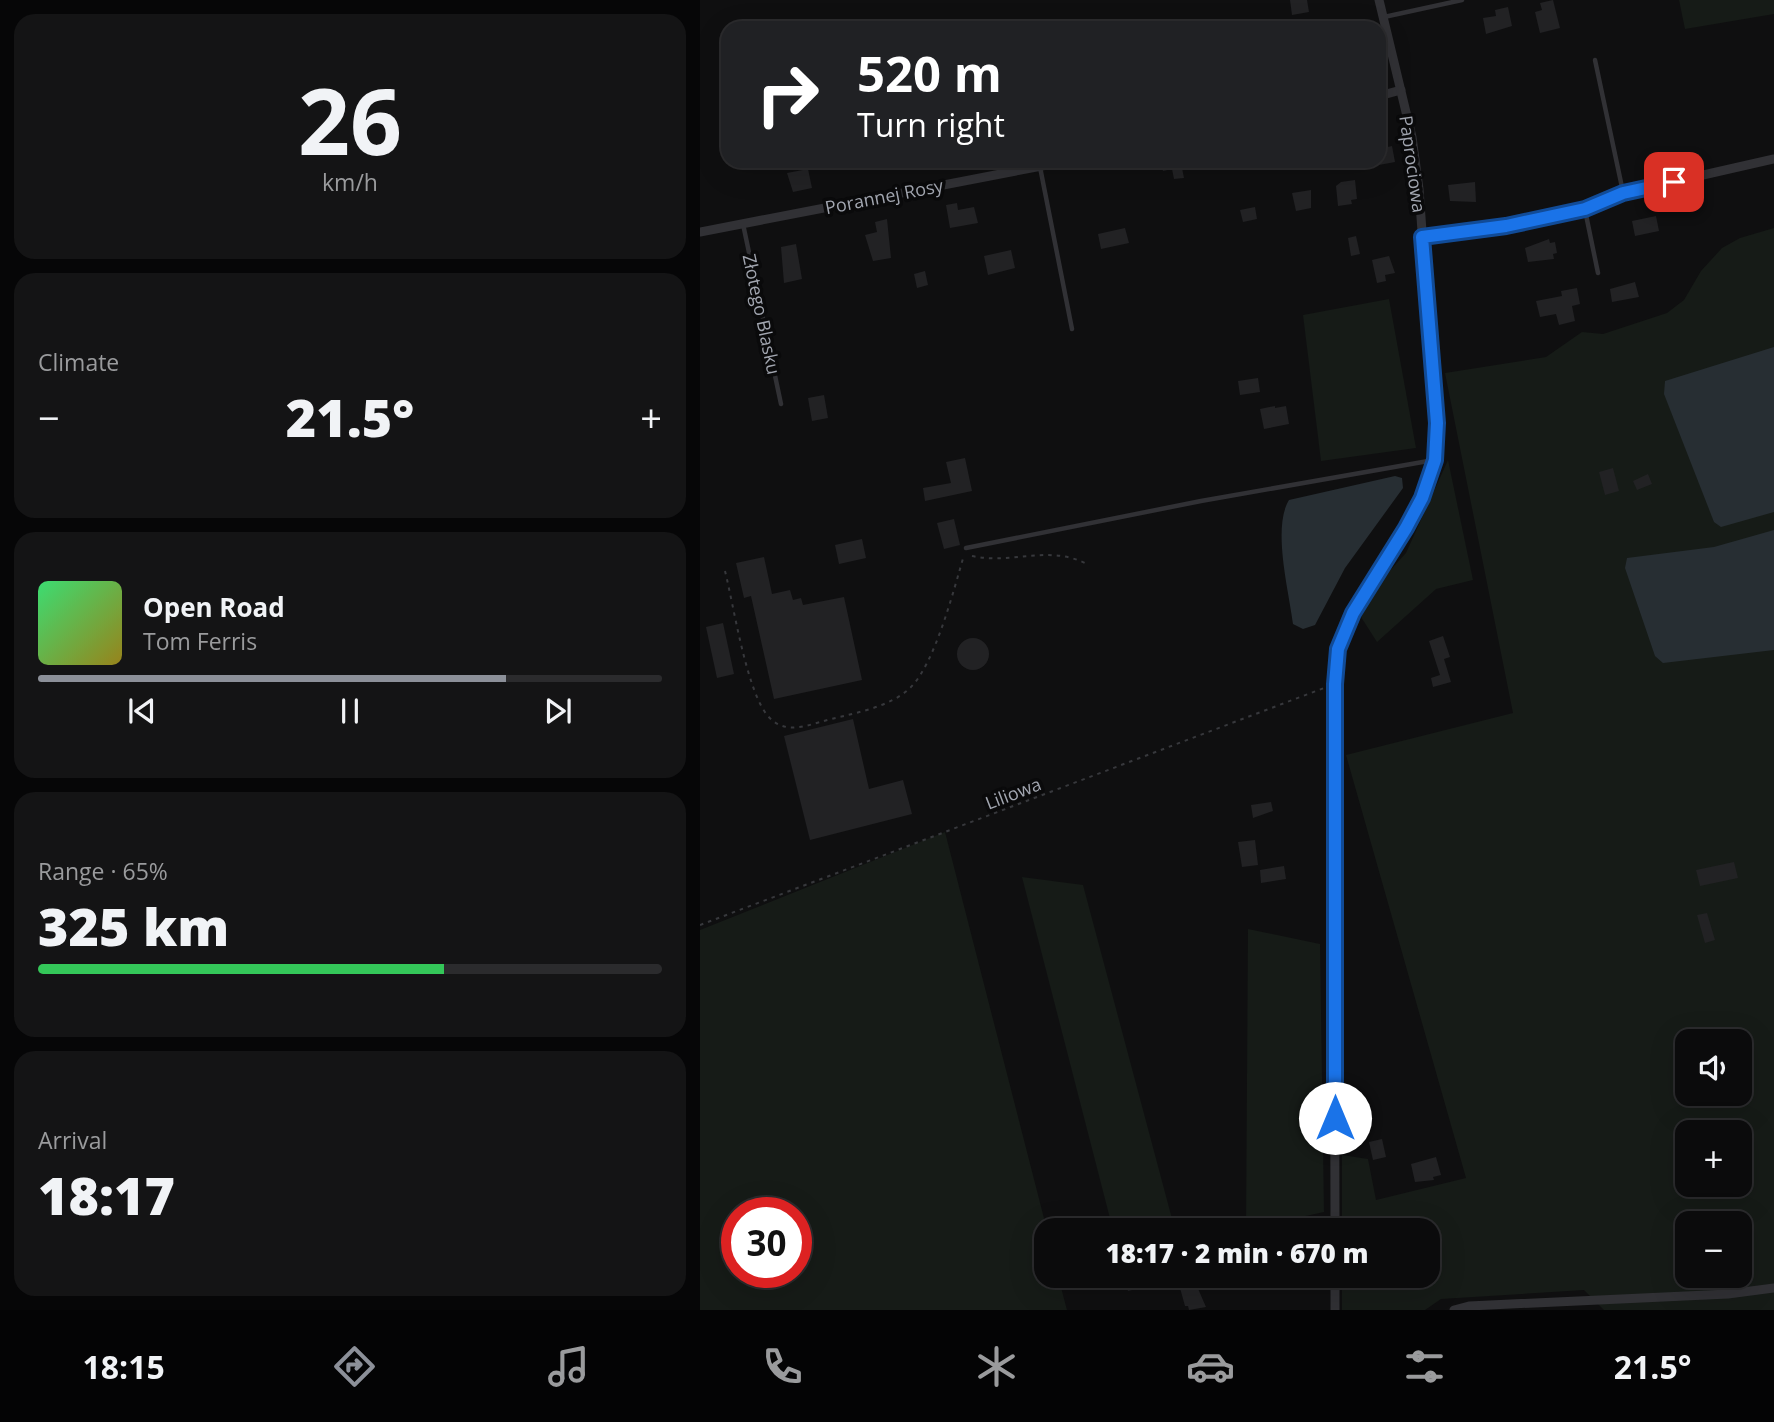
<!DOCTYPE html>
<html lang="en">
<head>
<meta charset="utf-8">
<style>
  :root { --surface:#0b0b0c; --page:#141415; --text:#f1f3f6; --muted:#9a9b9d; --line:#2b2b2d; --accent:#8c9099 }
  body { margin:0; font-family:"Open Sans",sans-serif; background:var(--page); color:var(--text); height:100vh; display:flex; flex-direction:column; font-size:26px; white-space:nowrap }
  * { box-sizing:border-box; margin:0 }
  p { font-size:23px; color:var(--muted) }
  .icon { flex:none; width:38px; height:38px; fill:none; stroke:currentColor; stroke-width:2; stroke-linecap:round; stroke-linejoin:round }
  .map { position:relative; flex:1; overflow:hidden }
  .details { display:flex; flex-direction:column; gap:14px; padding:14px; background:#060607; width:700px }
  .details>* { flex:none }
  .hud { position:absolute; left:21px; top:21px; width:665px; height:147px; border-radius:21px; box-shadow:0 7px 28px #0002,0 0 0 2px var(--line); background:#202124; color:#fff; overflow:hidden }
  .buttons { position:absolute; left:975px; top:1029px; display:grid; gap:14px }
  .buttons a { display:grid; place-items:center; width:77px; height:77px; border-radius:14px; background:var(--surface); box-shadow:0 7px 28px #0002,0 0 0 2px var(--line); font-size:35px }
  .speed { position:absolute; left:21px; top:1197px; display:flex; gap:14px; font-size:35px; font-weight:700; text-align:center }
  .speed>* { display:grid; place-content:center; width:91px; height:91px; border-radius:50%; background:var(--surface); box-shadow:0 7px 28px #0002,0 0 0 2px var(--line); line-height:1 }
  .speed .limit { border:10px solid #d22; background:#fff; color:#111 }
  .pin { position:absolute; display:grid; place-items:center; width:60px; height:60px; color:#fff; margin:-30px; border-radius:14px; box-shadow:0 4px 10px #0006 }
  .me { position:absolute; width:77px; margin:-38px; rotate:0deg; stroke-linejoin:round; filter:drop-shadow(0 0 5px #0008) }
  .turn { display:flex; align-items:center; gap:24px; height:147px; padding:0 21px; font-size:32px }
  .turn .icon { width:91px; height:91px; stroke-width:2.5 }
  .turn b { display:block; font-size:49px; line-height:60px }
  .big { font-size:52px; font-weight:800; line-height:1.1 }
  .details .tile { flex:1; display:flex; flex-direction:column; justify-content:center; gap:10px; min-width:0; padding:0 24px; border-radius:21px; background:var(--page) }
  .details .dial { align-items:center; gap:0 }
  .dial b { font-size:91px; line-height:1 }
  .song { display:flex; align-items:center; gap:21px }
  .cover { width:84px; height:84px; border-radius:10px; background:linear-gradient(135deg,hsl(140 70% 55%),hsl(50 70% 35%)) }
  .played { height:7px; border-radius:4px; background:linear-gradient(90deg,var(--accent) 75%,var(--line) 75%) }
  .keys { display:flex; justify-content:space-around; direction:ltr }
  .heat { display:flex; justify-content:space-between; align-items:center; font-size:38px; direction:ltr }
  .charge { height:10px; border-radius:5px; background:linear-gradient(90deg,#34c759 65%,var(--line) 0) }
  .trip { position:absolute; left:334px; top:1218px; width:406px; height:70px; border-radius:21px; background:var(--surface); box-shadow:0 7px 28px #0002,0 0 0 2px var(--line); font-weight:800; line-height:70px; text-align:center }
  .tab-bar { display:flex; height:112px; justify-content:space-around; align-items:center; background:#040405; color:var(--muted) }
  .tab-bar .icon { width:49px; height:49px }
  .tab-bar .selected { color:var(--accent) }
  .tab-bar b { font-size:32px; color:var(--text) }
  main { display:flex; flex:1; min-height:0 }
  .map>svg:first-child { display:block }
  .green { fill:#161b17; fill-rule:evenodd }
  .water { fill:#272e33 }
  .building { fill:#222224 }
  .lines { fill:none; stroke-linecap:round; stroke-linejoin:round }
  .path { stroke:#37383c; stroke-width:2; stroke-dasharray:3.5 5; stroke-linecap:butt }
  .service { stroke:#313135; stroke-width:4.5 }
  .minor { stroke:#313135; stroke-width:9 }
  .route-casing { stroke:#114b97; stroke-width:18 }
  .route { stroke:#1a73e8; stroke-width:12 }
  .labels { text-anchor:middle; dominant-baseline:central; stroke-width:7; stroke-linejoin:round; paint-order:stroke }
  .street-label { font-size:18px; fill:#a2a6b0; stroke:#0a0a0b }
</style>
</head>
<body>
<main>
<section class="details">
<div class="tile dial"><b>26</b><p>km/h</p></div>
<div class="tile"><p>Climate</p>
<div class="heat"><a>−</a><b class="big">21.5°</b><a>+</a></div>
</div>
<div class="tile">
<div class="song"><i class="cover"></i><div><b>Open Road</b><p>Tom Ferris</p></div></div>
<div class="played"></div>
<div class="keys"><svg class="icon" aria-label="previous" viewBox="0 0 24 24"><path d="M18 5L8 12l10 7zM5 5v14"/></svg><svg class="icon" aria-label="pause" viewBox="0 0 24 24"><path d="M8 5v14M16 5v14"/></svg><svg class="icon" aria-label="next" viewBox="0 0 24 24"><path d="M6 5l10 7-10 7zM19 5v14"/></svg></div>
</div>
<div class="tile"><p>Range · 65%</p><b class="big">325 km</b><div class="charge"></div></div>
<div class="tile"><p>Arrival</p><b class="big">18:17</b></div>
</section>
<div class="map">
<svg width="1074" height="1310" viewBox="0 0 1074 1310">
  <rect width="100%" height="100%" fill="#0f0f10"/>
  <g class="green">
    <polygon points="979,0 1074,0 1074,14 985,29"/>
    <path d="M1074,228V1310H904L884,1290L741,1299L725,1310H642V1276H728V1230H642V1155L668,1159L676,1200L766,1178L646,755L813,713L745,373L846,357L882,332L903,334L967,313L984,300L1001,271L1022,248L1040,238ZM987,1041H1040V1094H987ZM987,1132H1040V1185H987ZM987,1223H1040V1276H987Z"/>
    <polygon points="689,299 716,448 621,461 603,315"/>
    <polygon points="748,460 773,580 736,589 677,642 661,617 684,577 706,553"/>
    <path d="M245,832L347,1230L346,1276H358L367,1310H0V930ZM37,1213H96V1272H37Z"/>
    <polygon points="322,877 383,885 475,1230 413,1230"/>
    <polygon points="548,929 620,944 624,1212 546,1229"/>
  </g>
  <g class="water">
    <polygon points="1074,347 1074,512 1021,527 1014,522 964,394 965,381"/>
    <path d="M695,476L702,478L703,488L645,568L615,625L603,629L593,624C589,591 572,528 589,500Z"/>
    <polygon points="1074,530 1074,650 963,663 955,656 925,568 927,558 1014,547"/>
  </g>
  <g class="building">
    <polygon points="590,0 607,0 609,12 592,15"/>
    <polygon points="853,0 860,28 840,33 835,12 842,10 840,3"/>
    <polygon points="808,7 812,26 786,34 783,18 796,16 795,10"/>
    <polygon points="692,146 695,162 679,165 679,149"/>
    <polygon points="492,161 492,166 482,168 484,178 474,179 472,169 463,171 461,163"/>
    <polygon points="108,169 112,188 93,192 87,173"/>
    <polygon points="655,180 657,199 651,200 652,204 638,206 636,186 641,182"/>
    <polygon points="775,182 776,202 750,201 748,185"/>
    <polygon points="611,190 611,208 596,211 592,193"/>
    <polygon points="257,203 258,210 274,207 278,223 250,228 246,205"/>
    <polygon points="555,207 557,219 543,222 540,210"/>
    <polygon points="956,216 959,231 935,236 932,221"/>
    <polygon points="187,219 191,258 173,261 165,235 177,232 175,222"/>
    <polygon points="425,228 429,243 401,249 398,234"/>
    <polygon points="656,236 660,254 651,256 648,238"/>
    <polygon points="849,239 850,243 855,242 857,253 853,254 854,259 828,262 825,248"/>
    <polygon points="96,244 102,279 84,283 81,247"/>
    <polygon points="311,250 315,268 288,275 284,256"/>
    <polygon points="689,256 695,273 685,275 686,281 677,283 672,260"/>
    <polygon points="225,271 228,285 217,288 214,274"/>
    <polygon points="935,282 939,297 912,302 910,289"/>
    <polygon points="877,288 880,304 872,306 875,321 859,325 856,314 840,317 836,301 862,296 861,291"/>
    <polygon points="558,378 560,392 540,395 538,381"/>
    <polygon points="124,395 128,418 112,421 108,398"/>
    <polygon points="575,406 575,408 586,406 589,424 564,429 560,409"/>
    <polygon points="265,458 272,491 225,501 223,488 251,483 246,462"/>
    <polygon points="913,468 919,491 905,495 899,472"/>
    <polygon points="948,474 952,484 937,490 933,481"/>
    <polygon points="254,519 260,545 244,549 237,523"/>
    <polygon points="162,539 166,558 139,564 135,545"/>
    <polygon points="64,557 72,594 90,590 93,600 101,598 103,605 144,597 162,680 74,699 51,596 44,598 36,563"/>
    <polygon points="23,623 34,674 17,678 6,627"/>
    <polygon points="743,636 750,657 744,659 751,682 733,687 731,678 740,675 729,641"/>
    <circle cx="273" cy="654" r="16"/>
    <polygon points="153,719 169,789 203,780 212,814 110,840 84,736"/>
    <polygon points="571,802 573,811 553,818 551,805"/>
    <polygon points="555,840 558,865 542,867 538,842"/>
    <polygon points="1034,862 1038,878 1000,886 996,870"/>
    <polygon points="584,866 586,879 561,883 560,870"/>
    <polygon points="1007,913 1015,940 1005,943 997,915"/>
    <polygon points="682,1139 686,1157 673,1160 669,1142"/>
    <polygon points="736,1157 741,1175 733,1177 734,1180 715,1182 711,1164"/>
    <polygon points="442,1276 444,1287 428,1291 425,1280"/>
    <polygon points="496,1284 506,1307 489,1310 488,1306 485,1306 480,1288"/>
  </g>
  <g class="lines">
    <g class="path">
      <path d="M272,556C313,565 347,544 387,564"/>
      <path d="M25,571C34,607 46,688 67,715C82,733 100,728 120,722C148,714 188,709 210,688C235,664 254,589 264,555"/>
      <polyline points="0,925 624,688"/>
    </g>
    <g class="service">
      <polyline points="684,17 762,0"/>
      <polyline points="895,60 923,192"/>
      <polyline points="340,167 372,329"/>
      <polyline points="885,210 898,273"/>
      <polyline points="43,224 81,404"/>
      <polyline points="266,548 501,501 734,460"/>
    </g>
    <g class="minor">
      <polyline points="679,96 701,90"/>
      <polyline points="0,232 368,161"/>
      <polyline points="722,237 806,226 885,209 924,193 1074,159"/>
      <polyline points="635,1230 634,720 638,649 653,613 722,498 731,477 737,442 719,189 712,137 679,0"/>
      <polyline points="635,1310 635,1276"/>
      <polyline points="754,1310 769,1306 1028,1294 1074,1288"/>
    </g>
  </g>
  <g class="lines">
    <defs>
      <polyline id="route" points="635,1118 635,684 638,649 653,613 706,528 722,498 735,460 737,423 722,237 806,226 885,209 923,193 974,182"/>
    </defs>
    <use href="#route" class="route-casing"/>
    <use href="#route" class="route"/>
  </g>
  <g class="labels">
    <g class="street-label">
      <text transform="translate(713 164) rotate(82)">Paprociowa</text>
      <text transform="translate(184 196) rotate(-11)">Porannej Rosy</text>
      <text transform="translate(62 314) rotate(78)">Złotego Blasku</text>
      <text transform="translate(313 793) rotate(-21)">Liliowa</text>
    </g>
  </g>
</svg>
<div class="buttons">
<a><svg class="icon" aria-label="sound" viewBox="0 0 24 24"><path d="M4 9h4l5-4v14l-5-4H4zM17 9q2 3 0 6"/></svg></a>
<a>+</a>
<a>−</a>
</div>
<div class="speed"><div class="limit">30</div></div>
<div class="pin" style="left:974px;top:182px;background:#d93025"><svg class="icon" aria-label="arrive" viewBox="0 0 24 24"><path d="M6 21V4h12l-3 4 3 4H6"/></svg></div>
<svg class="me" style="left:635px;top:1118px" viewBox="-20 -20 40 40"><circle r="19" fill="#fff"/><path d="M0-13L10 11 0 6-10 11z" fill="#1a73e8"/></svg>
<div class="trip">18:17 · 2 min · 670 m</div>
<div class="hud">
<div class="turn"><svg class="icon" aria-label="right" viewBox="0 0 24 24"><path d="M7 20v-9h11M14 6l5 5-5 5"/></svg><div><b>520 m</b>Turn right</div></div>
</div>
</div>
</main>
<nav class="tab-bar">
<b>18:15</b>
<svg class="icon selected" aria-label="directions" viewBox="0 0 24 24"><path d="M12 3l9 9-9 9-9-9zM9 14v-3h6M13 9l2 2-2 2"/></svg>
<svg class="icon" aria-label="music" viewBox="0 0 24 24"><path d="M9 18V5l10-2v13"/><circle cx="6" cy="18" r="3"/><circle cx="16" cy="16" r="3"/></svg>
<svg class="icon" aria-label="phone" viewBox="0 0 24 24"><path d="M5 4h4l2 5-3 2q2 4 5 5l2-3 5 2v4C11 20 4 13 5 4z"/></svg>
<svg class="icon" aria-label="climate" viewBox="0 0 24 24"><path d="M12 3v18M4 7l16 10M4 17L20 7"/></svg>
<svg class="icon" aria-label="car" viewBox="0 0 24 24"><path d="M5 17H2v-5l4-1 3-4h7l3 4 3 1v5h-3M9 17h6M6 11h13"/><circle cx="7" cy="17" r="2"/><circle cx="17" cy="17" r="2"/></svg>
<svg class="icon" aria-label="filters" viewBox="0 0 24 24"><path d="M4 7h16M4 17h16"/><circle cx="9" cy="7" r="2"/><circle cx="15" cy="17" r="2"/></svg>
<b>21.5°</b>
</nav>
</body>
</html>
